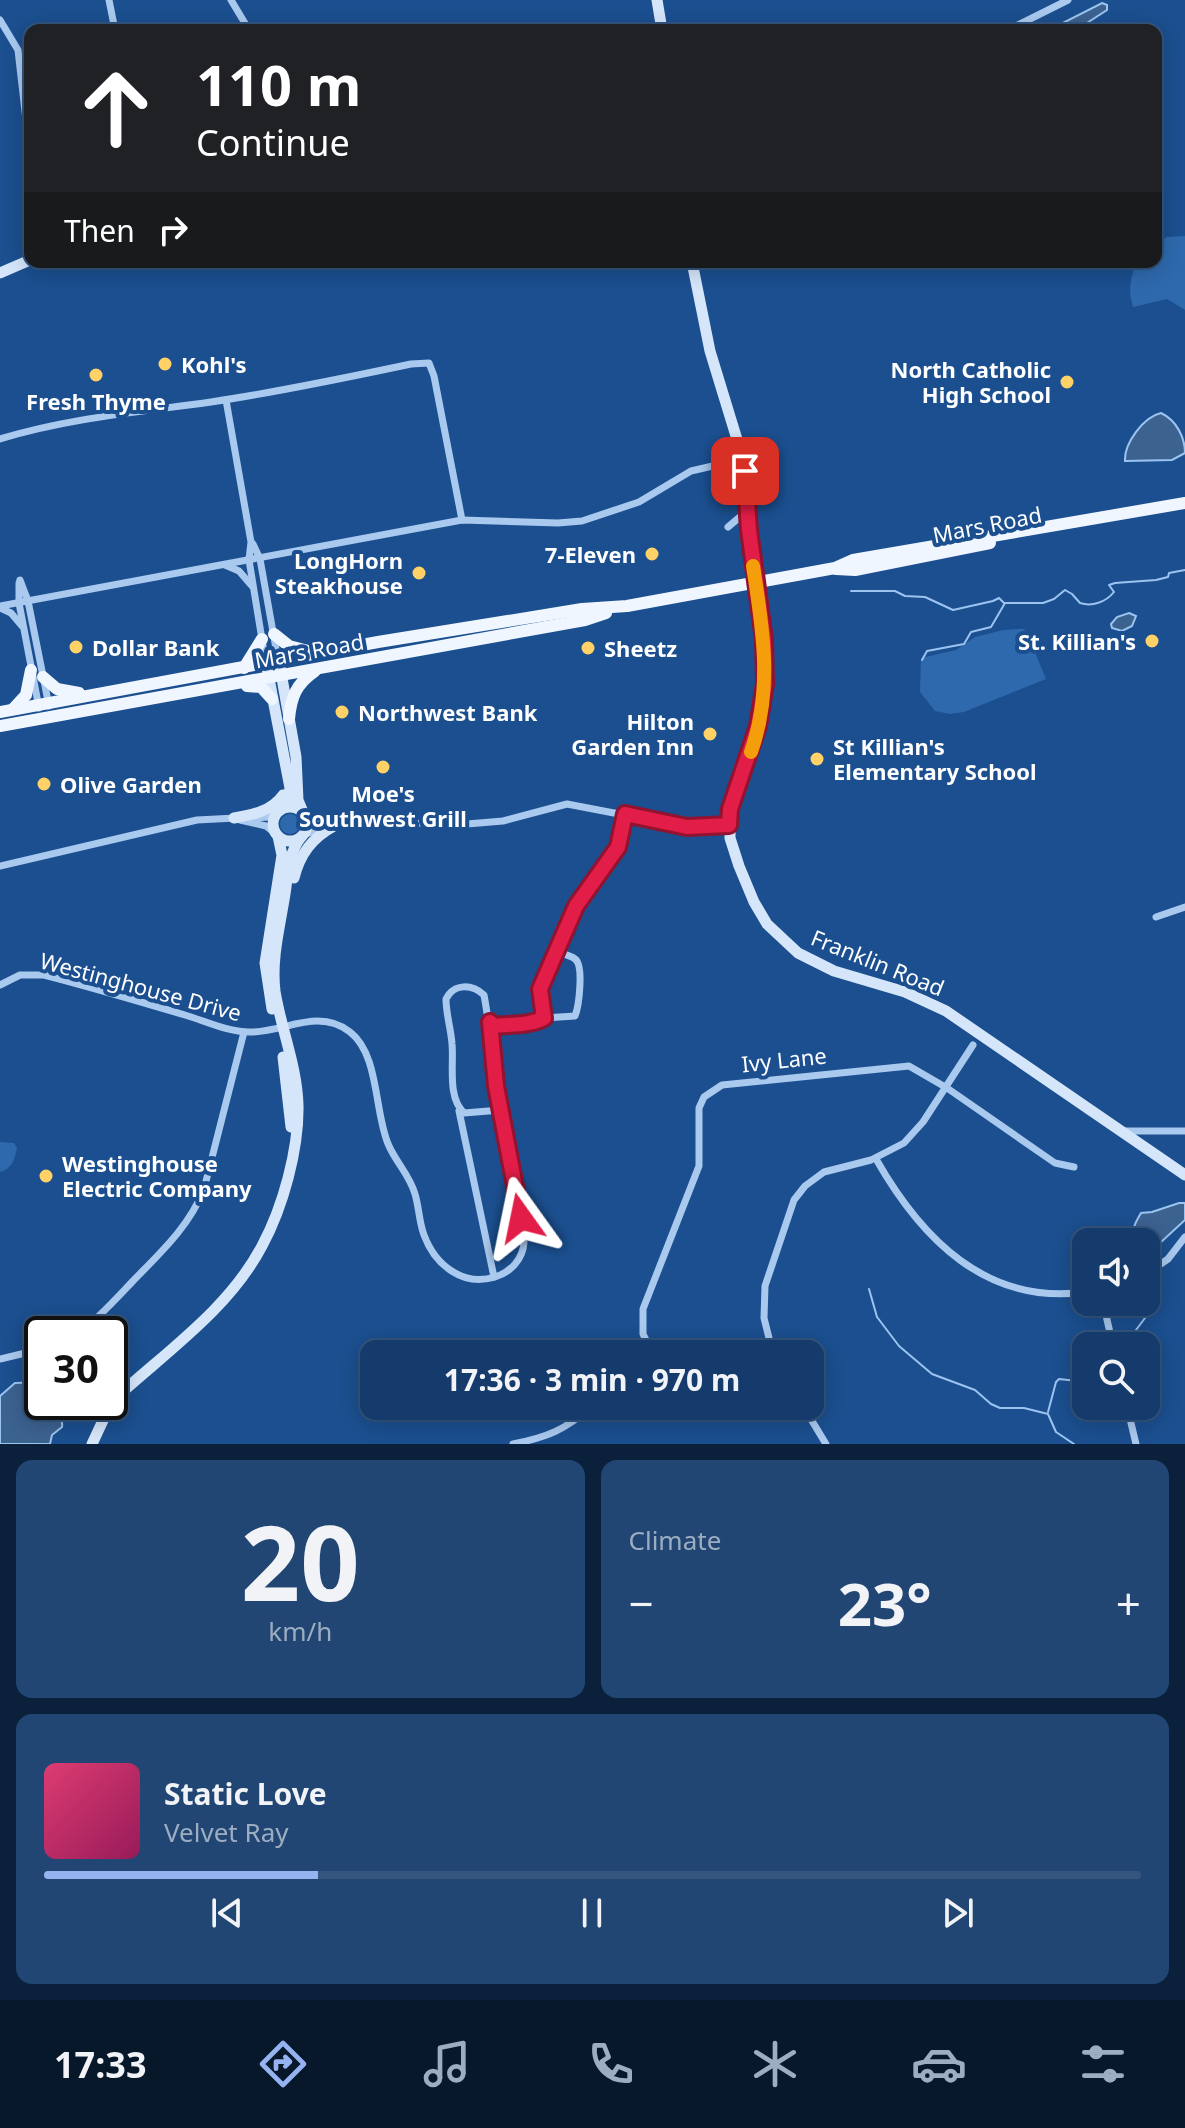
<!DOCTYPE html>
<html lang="en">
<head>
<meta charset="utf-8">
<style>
  :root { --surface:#143b6b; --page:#214673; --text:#f1f3f6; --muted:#9dadc1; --line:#33557e; --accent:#95b2f1 }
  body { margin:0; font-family:"Noto Sans",sans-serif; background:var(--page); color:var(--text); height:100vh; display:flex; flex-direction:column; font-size:30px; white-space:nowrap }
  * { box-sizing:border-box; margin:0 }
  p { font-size:26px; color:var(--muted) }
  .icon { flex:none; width:44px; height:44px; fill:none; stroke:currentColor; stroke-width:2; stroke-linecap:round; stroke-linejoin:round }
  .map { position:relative; height:1444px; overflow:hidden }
  .drawer { display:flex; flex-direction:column; gap:16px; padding:16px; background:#0b203b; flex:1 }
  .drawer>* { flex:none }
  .guide { position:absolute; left:24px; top:24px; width:1138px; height:244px; border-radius:16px; box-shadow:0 4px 20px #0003,0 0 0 2px var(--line); background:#202124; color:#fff; overflow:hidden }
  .fabs { position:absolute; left:1072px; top:1228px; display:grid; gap:16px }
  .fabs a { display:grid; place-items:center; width:88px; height:88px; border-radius:16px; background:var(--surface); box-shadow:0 4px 20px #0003,0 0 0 2px var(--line); font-size:40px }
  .speed { position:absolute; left:24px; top:1316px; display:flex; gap:16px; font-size:40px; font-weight:700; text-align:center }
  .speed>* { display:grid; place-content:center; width:104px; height:104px; border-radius:50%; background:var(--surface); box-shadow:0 4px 20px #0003,0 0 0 2px var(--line); line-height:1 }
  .speed .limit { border:4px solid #111; border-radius:12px; background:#fff; color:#111 }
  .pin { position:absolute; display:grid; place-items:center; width:68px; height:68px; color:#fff; margin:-34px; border-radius:16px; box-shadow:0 4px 12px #0006 }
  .me { position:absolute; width:88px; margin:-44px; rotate:348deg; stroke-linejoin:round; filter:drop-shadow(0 0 6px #0008) }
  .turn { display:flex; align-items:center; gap:28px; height:168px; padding:0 40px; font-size:36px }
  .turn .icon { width:104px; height:104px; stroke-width:2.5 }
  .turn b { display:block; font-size:56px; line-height:68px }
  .then { display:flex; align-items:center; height:76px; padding:0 40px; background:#0003; gap:16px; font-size:30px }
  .big { font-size:60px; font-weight:700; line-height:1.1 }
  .drawer .card { flex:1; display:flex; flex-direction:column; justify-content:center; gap:12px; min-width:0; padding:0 28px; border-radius:16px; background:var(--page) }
  .drawer .dial { align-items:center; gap:0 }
  .dial b { font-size:104px; line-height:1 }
  .song { display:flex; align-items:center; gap:24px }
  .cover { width:96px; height:96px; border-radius:12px; background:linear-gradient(135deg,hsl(340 70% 55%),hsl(330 70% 35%)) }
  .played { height:8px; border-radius:4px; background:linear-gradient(90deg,var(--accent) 25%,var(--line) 25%) }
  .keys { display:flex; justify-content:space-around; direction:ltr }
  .heat { display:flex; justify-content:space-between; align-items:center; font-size:44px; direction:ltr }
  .drawer .tiles { flex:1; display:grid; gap:16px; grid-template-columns:1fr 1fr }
  .card:last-child { grid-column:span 2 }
  .trip { position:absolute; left:360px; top:1340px; width:464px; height:80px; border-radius:16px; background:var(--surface); box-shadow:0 4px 20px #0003,0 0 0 2px var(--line); font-weight:700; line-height:80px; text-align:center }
  .dock { display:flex; height:128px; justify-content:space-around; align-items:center; background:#08182b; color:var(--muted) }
  .dock .icon { width:56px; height:56px }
  .dock .on { color:var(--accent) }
  .dock b { font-size:36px; color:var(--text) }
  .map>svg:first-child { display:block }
  .green { fill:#2e69ad }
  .water { fill:#3c6290; stroke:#9cc4f0; stroke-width:2 }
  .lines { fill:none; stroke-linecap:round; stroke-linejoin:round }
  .stream { stroke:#9cc4f0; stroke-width:2 }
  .street { stroke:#a9c9ee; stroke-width:7 }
  .secondary { stroke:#d6e6fa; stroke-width:11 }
  .primary { stroke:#f0f6ff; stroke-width:12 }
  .route-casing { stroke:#92132f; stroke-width:20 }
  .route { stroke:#e11d48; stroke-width:14 }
  .slow { stroke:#f59e0b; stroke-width:14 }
  .poi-dot { fill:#ffd166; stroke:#1b4f8f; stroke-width:3 }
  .labels { text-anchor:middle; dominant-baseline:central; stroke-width:8; stroke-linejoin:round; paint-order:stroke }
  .poi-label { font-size:22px; font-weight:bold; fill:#fff; stroke:#1b4f8f; text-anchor:start }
  .street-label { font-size:22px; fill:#fff; stroke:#1b4f8f }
</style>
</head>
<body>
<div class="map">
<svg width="1185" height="1444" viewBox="0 0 1185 1444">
  <rect width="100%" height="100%" fill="#1b4f8f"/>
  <g class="green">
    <path d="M1185,236V310L1167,299L1133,307C1128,290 1130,280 1136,264L1156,262V244L1167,237Z"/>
    <polygon points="1018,629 1024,629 1027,633 1046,679 964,712 950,714 935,711 920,692 921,658 956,650 975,637 1003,630"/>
    <circle cx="290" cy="824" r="10"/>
    <path d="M0,1142L14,1143L17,1148C15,1158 12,1169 0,1172Z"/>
  </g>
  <g class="water">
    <polygon points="1102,3 1107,5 1107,10 1076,30 1049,30"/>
    <path d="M1161,413C1176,420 1185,437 1185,453L1172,460L1125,461C1124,444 1143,417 1161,413Z"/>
    <polygon points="1129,613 1136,616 1132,626 1122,631 1112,628 1111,624 1117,617"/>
    <path d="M1179,1203H1185V1220L1159,1244L1149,1249L1146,1248V1242H1134C1131,1230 1135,1223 1141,1213L1152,1212Z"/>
    <path d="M42,1382V1402H55C54,1412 64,1417 62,1427L52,1435L50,1444H0V1396L15,1383Z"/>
  </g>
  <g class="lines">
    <g class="stream">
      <polyline points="851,591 895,591 905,596 925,597 953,610 993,601 999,598 1004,603"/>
      <path d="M922,660L927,651L964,644L971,632L991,627L1005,603H1043L1054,599L1065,590L1072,594L1080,603C1092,607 1106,602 1114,592L1109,585L1115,583L1156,580L1168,577L1169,573L1185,570"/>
      <polyline points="869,1289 877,1317 899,1346 932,1374 975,1390 991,1404 1000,1408 1024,1408 1048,1414 1056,1432 1074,1444"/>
      <polyline points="1124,1346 1151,1310"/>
      <polyline points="1048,1412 1056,1382 1059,1379 1086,1382"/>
    </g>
    <g class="street">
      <polyline points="109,0 115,30"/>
      <polyline points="231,0 249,30"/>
      <polyline points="0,20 18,50 29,146"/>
      <polyline points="1008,30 1068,0"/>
      <polyline points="226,400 251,542 249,560 266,664"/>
      <path d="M0,439C69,418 140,412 211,402C278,392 345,378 411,364L429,363L434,376L462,520"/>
      <polyline points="728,527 748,510"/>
      <polyline points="253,544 260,559 278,660"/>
      <polyline points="225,565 239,571 252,586"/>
      <polyline points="20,580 28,601 49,706"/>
      <polyline points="19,583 19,603 39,708"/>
      <polyline points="0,606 462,520 558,523 582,521 639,502 691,471 743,459"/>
      <polyline points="0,608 11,613 22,626"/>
      <polyline points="305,814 320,821 467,824 503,821 567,804 687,827 729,825"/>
      <polyline points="253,818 268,817 278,812"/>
      <polyline points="240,820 266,826 276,834"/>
      <polyline points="303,835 327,827"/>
      <polyline points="0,866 197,820 236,818"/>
      <polyline points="1156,917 1185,907"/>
      <path d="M0,985L20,975H44C91,987 138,1001 185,1015C205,1021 228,1032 249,1032C283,1033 318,1007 350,1032C380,1055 374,1114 389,1146C396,1162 410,1176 415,1194C419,1207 419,1222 424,1235C435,1265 463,1287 495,1277C511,1272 523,1259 524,1242L501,1110L464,1113C447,1097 454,1065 452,1044C451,1029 446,1014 446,999C454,983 472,984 484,995C491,1033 494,1072 501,1110"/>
      <path d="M544,1018L575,1016C579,1006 584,965 575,959C570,955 562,954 557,951"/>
      <path d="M490,1022L493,1026C510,1024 529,1026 544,1018L540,989L576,906L618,847L625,814"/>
      <polyline points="459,1111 494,1277"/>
      <polyline points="1124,1131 1185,1131"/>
      <path d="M876,1159C921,1238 986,1306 1086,1292"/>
      <polyline points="1146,1274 1168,1259 1185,1237"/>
      <polyline points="1103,1302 1113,1346"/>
      <path d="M78,1334C98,1319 115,1300 132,1282C160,1253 189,1227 204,1189L244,1032"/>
      <polyline points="653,1354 643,1334 643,1309 699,1166 699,1108 704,1097 722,1085 909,1066 947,1088 1055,1163 1074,1167"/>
      <polyline points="730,1354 769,1343"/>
      <polyline points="773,1354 764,1318 765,1286 794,1200 805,1186 824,1172 871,1160 904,1143 923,1122 973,1045"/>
      <polyline points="0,1359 42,1349"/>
      <polyline points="803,1406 826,1444"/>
      <polyline points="1127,1406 1136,1444"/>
      <path d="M513,1444C548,1437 565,1430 592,1406"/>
    </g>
    <g class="secondary">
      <polyline points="657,0 662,30"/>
      <polyline points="692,262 710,351 743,459 764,640 765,684 762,708 753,745 730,809 730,838 739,866 754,902 767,924 798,953 834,971 905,992 946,1011 1185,1175"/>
      <polyline points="0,273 30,260"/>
      <polyline points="280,667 296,757 298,800 303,812"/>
      <polyline points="267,668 290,788 288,800 280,809"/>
      <circle cx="290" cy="824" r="17"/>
      <path d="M234,818C252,815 272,811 283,795"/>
      <path d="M294,878C300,854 312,838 334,826"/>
      <polyline points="272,1009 265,963 282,855 278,836"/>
      <polyline points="283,1057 291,1127"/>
      <path d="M92,1444L106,1414L119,1395C170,1349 230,1307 262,1246C283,1207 299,1149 298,1105C297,1066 281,1029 275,991C271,959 280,926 285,894C288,874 288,854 301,837"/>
    </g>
    <g class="primary">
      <polyline points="836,569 855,570 990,543"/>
      <polyline points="274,634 289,646 312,652"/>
      <polyline points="244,668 262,639"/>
      <polyline points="43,677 57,689 79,693"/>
      <polyline points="247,686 261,687 272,699"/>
      <polyline points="13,709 26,695 31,670"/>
      <polyline points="0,712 378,642 582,609 627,606 835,568 853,560 1185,503"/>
      <path d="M289,719C291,697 296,684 315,671"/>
      <polyline points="0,726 585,620 606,613"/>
    </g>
  </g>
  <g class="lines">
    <defs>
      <path id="route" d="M521,1218L496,1086L490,1022L493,1026C510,1024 529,1026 544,1018L540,989L576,906L618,847L625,814L687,827L729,825L730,809L758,726L765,684L764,640L749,530L745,471"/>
    </defs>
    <use href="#route" class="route-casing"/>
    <use href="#route" class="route"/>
    <path class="slow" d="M751,752C773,690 763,629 753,566"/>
  </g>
  <g class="poi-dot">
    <circle cx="165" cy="364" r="8"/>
    <circle cx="96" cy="375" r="8"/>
    <circle cx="1067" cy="382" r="8"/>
    <circle cx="652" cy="554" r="8"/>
    <circle cx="419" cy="573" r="8"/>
    <circle cx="1152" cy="641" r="8"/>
    <circle cx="76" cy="647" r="8"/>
    <circle cx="588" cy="648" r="8"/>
    <circle cx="342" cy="712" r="8"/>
    <circle cx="710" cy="734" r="8"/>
    <circle cx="817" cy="759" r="8"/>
    <circle cx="383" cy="767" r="8"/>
    <circle cx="44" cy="784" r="8"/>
    <circle cx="46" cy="1176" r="8"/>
  </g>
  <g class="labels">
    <g class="poi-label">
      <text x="181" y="364">Kohl's</text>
      <text x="1051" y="369" text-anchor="end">North Catholic<tspan x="1051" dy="25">High School</tspan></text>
      <text x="96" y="401" text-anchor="middle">Fresh Thyme</text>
      <text x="636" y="554" text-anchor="end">7-Eleven</text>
      <text x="403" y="560" text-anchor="end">LongHorn<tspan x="403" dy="25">Steakhouse</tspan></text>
      <text x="1136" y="641" text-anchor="end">St. Killian's</text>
      <text x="92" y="647">Dollar Bank</text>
      <text x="604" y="648">Sheetz</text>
      <text x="358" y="712">Northwest Bank</text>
      <text x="694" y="721" text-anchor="end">Hilton<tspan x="694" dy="25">Garden Inn</tspan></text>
      <text x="833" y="746">St Killian's<tspan x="833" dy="25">Elementary School</tspan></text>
      <text x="60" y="784">Olive Garden</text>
      <text x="383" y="793" text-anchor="middle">Moe's<tspan x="383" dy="25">Southwest Grill</tspan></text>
      <text x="62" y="1163">Westinghouse<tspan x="62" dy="25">Electric Company</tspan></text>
    </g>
    <g class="street-label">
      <text transform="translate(987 524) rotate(-11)">Mars Road</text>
      <text transform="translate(309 650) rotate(-10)">Mars Road</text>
      <text transform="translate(878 962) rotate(22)">Franklin Road</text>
      <text transform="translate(141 986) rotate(15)">Westinghouse Drive</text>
      <text transform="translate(784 1059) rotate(-6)">Ivy Lane</text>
    </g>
  </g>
</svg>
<div class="fabs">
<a><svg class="icon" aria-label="sound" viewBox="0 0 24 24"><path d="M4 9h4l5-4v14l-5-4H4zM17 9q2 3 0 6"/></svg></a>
<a><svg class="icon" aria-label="search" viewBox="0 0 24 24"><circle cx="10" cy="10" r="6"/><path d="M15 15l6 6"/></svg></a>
</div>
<div class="speed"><div class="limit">30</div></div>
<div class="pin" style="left:745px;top:471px;background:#d93025"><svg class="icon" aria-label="arrive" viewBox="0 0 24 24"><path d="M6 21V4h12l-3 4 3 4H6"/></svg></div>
<svg class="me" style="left:521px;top:1218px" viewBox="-20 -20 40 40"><path d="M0-17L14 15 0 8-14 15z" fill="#e11d48" stroke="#fff" stroke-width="4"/></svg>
<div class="trip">17:36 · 3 min · 970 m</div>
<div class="guide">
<div class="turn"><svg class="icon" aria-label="ahead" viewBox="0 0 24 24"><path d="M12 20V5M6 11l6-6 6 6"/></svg><div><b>110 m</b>Continue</div></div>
<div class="then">Then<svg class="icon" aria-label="right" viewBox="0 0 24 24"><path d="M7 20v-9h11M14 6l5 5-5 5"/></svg></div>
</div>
</div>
<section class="drawer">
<div class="tiles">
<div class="card dial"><b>20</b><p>km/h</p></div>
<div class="card"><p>Climate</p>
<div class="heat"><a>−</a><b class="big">23°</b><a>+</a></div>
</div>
<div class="card">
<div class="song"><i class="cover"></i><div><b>Static Love</b><p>Velvet Ray</p></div></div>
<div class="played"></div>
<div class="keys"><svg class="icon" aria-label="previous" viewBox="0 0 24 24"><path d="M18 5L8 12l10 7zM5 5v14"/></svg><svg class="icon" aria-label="pause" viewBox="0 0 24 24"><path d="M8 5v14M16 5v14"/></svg><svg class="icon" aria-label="next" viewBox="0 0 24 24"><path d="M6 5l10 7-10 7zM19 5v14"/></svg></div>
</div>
</div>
</section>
<nav class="dock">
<b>17:33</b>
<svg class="icon on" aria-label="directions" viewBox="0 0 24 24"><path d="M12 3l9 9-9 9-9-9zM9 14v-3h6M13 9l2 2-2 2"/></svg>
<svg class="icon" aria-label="music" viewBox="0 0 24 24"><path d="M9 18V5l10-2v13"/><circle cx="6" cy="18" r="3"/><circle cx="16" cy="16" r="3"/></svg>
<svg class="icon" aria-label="phone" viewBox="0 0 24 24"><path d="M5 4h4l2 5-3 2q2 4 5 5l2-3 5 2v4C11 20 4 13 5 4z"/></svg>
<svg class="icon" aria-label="climate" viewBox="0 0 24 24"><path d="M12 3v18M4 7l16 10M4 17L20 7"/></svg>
<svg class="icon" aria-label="car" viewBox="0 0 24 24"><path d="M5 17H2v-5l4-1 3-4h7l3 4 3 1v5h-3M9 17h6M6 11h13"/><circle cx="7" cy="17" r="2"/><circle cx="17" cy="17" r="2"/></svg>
<svg class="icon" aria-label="filters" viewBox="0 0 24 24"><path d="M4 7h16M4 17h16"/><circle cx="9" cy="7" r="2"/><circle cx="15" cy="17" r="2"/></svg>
</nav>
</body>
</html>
